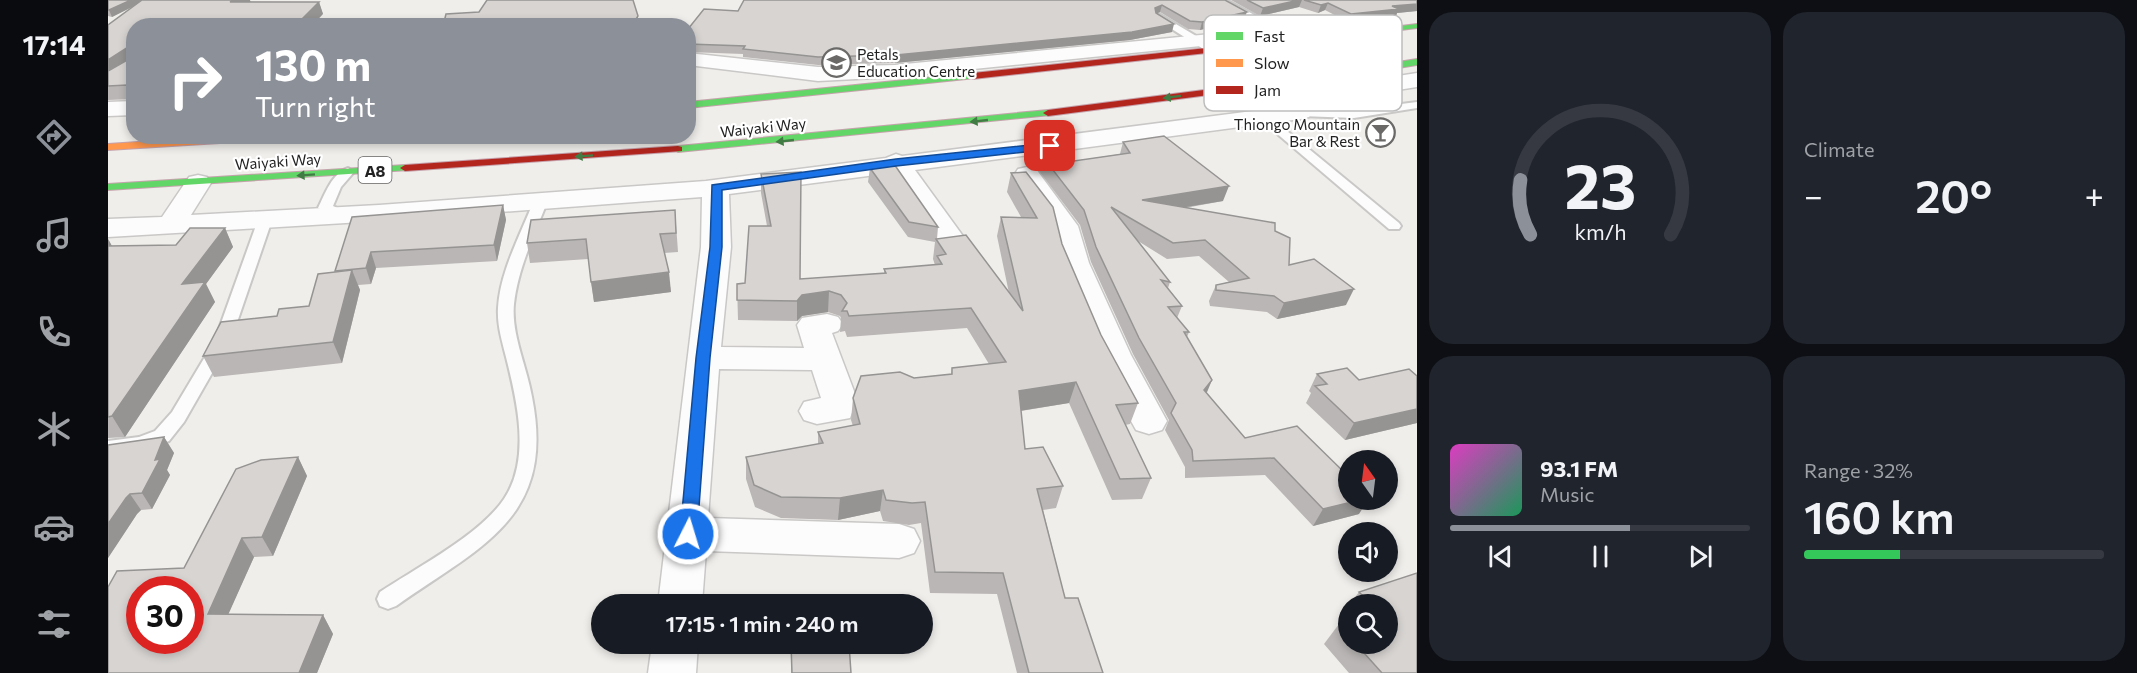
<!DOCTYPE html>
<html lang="en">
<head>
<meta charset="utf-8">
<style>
  :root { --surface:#171b24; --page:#20242c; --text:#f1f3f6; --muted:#9ea1a6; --line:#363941; --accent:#8c9099 }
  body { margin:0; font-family:Commissioner,sans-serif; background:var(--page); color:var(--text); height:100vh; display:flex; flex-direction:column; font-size:22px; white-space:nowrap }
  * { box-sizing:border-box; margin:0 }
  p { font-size:20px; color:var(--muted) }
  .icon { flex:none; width:33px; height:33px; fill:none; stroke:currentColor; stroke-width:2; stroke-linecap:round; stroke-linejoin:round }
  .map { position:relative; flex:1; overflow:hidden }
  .sheet { display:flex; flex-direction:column; gap:12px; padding:12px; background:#0d0f14; width:720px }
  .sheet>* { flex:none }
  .banner { position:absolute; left:18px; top:18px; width:570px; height:126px; border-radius:24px; box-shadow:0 3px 9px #0003; background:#8c9099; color:#fff; overflow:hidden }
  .needle { width:39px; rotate:346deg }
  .buttons { position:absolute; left:1230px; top:450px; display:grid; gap:12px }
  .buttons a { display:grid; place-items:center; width:60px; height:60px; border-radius:50%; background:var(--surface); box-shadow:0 3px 9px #0003; font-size:30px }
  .speed { position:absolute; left:18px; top:576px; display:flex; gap:12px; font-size:30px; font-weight:700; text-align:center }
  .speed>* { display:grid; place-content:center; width:78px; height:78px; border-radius:50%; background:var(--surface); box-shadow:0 3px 9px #0003; line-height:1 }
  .speed .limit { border:9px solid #d22; background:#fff; color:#111 }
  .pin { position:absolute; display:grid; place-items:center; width:51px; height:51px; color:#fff; margin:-26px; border-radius:12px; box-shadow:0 3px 9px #0006 }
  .me { position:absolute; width:66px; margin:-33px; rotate:5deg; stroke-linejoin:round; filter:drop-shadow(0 0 4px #0008) }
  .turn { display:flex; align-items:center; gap:21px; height:126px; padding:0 30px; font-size:27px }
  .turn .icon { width:78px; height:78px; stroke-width:2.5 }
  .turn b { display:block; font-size:42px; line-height:51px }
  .big { font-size:45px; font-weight:600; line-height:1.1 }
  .sheet .widget { flex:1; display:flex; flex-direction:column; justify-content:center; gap:9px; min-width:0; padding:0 21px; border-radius:24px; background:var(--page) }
  .sheet .dial { align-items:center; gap:0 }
  .dial svg { height:156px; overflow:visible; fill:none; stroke:var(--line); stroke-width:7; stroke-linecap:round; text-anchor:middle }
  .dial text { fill:var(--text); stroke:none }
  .song { display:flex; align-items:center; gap:18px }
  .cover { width:72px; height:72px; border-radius:9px; background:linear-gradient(135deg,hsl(310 70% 55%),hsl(150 70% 35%)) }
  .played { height:6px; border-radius:3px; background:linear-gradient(90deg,var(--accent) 60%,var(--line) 60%) }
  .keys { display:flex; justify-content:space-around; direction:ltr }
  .heat { display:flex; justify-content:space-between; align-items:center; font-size:33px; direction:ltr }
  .charge { height:9px; border-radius:4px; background:linear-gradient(90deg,#34c759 32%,var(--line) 0) }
  .sheet .tiles { flex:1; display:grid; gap:12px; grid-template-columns:repeat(2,1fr) }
  .trip { position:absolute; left:483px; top:594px; width:342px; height:60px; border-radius:30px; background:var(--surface); box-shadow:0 3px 9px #0003; font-weight:600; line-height:60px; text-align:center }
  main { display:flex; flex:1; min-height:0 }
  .menu { display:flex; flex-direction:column; width:108px; justify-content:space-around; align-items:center; background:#090b0e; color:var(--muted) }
  .menu .icon { width:42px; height:42px }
  .menu .active { color:var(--accent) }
  .menu b { font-size:27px; color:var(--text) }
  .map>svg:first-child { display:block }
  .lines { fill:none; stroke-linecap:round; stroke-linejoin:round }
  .lane-casing { stroke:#c9c8c7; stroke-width:4 }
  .street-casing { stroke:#c9c8c7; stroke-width:3 }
  .fast-casing { stroke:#c5a2ac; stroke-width:2 }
  .slow-casing { stroke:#c5a2ac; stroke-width:2 }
  .jam-casing { stroke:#c5a2ac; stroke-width:2 }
  .lane { fill:#fdfcfc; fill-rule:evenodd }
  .street { fill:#fdfcfc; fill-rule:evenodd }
  .fast { fill:#63d668; fill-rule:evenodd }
  .slow { fill:#ff974d; fill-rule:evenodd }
  .jam { fill:#b3261e; fill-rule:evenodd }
  .wall { fill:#b9b6b5 }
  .shaded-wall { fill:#969493 }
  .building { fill:#d7d4d2; stroke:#969493; stroke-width:1.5; fill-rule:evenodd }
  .oneway { fill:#427c45 }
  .route { fill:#1a73e8; stroke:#114b97; stroke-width:1.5 }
  .labels { text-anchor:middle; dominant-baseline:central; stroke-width:4.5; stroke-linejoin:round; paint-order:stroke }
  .far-poi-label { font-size:15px; fill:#222; stroke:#fff; text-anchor:start }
  .far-street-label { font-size:15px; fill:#222; stroke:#fff }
  .shield { fill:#fff; stroke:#646464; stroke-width:1.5 }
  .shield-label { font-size:16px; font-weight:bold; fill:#222 }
  .key { fill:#fff; stroke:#bdbdbd; stroke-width:1.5 }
  .key-label { font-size:16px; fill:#222 }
</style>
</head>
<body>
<main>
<nav class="menu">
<b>17:14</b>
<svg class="icon active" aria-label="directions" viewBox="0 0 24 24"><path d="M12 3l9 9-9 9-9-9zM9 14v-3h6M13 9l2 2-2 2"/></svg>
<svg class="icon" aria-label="music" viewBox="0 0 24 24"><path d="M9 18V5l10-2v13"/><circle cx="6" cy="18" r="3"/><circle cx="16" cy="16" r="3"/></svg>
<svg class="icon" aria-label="phone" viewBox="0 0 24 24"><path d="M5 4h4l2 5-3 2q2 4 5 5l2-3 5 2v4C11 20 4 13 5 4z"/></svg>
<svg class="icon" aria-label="climate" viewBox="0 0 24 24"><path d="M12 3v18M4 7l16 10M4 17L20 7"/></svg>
<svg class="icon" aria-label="car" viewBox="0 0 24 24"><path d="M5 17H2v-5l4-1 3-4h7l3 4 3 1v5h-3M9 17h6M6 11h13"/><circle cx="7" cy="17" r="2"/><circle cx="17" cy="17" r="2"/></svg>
<svg class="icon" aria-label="filters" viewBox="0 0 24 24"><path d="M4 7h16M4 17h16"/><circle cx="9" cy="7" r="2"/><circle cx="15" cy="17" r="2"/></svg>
</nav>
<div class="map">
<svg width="1309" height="673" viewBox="0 0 1309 673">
  <rect width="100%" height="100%" fill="#f0eeeb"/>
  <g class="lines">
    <defs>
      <g id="lane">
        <polygon points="1106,0 1118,0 1175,30 1230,30 1235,33 1230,36 1186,36 1188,41 1180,41"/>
        <polygon points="1051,14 1105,46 1106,48 1097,50 1048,19 1046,17"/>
        <polygon points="1309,102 1309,108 1246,118 1193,116 1187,112 1193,108 1246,110"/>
        <polygon points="1157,113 1291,223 1293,226 1291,229 1281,229 1153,120 1153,114"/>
        <path d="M240,168L246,172L233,187L225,206L245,215L238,219L210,208C217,194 224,173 240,168Z"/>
        <path d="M433,196L440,200C427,233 410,268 406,304C403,334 419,367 424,397C448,518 373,546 288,606L280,609L272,606L269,599L272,592C308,568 372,535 396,499C423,459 409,401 398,357C394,341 389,325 390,308C392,271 413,234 426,200Z"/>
        <polygon points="157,216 164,220 123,340 76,422 61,441 33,451 0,455 0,441 31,437 47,431 64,412 107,340 150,220"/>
      </g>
      <g id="street">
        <polygon points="1174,27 1181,29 1184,33 1181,37 787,77 710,81 580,65 580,53 710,67 787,65"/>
        <path d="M1309,73V87L1206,103L1208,105L1201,117L1193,119L807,170L860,243L856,249L846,252L836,249L783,173L621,194L623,247L613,347L696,348L689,325L694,318L719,314L730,317L735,324L730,331L724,333L749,399L742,418L709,424L696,420L691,411L696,402L713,398L704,370L611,369L600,518L791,524L806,529L812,541L806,553L791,558L598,551L594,604H550L593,247L594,197L271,221L0,237V219L54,217L81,177L90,175L99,177L103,183L83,215L271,205L598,181L778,158L788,154L794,156L1184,106L1164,84L1167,79C1180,76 1185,82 1194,91Z"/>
        <polygon points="26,101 26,115 0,116 0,102"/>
        <polygon points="919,167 928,169 970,226 981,263 1023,355 1059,421 1054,430 1041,434 1028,430 1023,421 989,355 951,263 942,226 906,175 910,169"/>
        <polygon points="544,644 590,644 588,673 540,673"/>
      </g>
      <g id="fast">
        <polygon points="1309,24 1309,28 1221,39 1217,37 1221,35"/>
        <polygon points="1309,59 1309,65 1190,84 1185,81 1190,78"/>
        <polygon points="865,73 868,74 868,78 580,108 580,102"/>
        <polygon points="940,110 945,113 943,115 570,152 565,149 570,146"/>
        <polygon points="297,165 302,168 301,170 0,190 0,184"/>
      </g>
      <polygon id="slow" points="118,136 179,136 174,139 0,150 0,144"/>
      <g id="jam">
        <polygon points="1221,35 1224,35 1224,39 865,79 861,76 865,73"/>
        <polygon points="1190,78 1195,81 1193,83 940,116 935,113 940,110"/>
        <polygon points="570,146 574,147 574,151 297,171 292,168 297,165"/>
      </g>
    </defs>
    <use href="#lane" class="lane-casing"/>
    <use href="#street" class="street-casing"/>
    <use href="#fast" class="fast-casing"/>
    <use href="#slow" class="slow-casing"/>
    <use href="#jam" class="jam-casing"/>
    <use href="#lane" class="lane"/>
    <use href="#street" class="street"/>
    <use href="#fast" class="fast"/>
    <use href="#slow" class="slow"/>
    <use href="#jam" class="jam"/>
  </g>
  <g class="wall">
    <polygon points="0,0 211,2 215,14 26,26 26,99 0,100 0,25 26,6 4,17 0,16"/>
    <polygon points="1117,0 1136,19 1092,30 1080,29 1052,12 1049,13 1064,32 1022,40 787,63 710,65 635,57 635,54 580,52 580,29 630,11"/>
    <polygon points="1123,0 1309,0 1309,11 1289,13 1288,16 1240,22 1217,10 1210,13 1191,7 1152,16"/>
    <polygon points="1015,142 1115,201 1077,208 1167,231 1181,265 1238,305 1169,319 1159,312 1102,306 1101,301 1108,285 1121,282 1091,256 1059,259 1030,241 1062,282 1060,288 1074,306 1069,318 1081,332 1079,337 1104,380 1098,393 1137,438 1251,514 1205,526 1157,475 1077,478 1077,467 1057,430 1061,420 1025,354 983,262 972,225 928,167 931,152 966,161 1012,154"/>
    <polygon points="762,168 830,227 829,239 901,293 889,236 893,217 913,217 899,192 903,173 954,244 993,335 1030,403 1022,424 1017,425 1043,478 1034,499 1004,500 961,403 913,411 917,449 955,486 948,508 935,510 957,598 995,673 909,673 889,594 822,593 813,523 801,525 775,521 772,511 730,520 673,518 647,507 638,479 638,457 710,444 710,432 745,426 743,420 745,398 806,378 843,374 844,368 881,364 859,328 739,337 737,331 732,332 733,318 732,316 720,312 694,316 689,321 630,320 629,284 637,283 659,226 653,193 653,174 692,279 776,273 776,269 827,265 825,259 827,242 800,237 760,182"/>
    <polygon points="395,205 398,220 389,261 268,268 263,284 250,285 252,290 234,363 106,377 95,356 169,316 201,306 227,272 244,217"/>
    <polygon points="567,210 570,252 556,253 563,292 486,302 480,259 422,263 419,243"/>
    <polygon points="117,228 125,247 98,284 107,302 17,437 0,438 0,239 4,246 68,245"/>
    <polygon points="1209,374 1251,380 1309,376 1309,423 1237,440 1198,403 1203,393 1201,391"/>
    <polygon points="56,437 66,453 59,470 62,475 44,509 33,510 29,514 0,558 0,445"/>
    <polygon points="190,457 199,476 165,556 146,557 120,614 215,615 225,634 209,673 0,673 76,568"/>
    <polygon points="1309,573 1309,673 1241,673 1216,644 1231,624 1240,621 1240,644 1280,644 1280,604 1242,604 1251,592"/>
    <polygon points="1240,606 1240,617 1236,613"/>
    <polygon points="683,644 743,673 683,673"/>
  </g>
  <g class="shaded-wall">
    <polygon points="23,0 38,0 4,17 1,10"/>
    <polygon points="126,0 142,0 144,6 122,2"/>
    <polygon points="1191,0 1194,0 1191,7 1152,16 1155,8"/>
    <polygon points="211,2 215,14 204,26 187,26"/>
    <polygon points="1220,3 1217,10 1210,13 1213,5"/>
    <polygon points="1309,4 1309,11 1289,13 1288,16 1240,22 1243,14 1284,6"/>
    <polygon points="1054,5 1052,12 1045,15 1047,8"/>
    <polygon points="1139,12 1136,19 1092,30 1094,22"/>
    <polygon points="530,16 530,26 524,26"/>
    <polygon points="1066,24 1064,32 1022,40 787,63 788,55"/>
    <polygon points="20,47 26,59 0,77 0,60"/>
    <polygon points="1121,186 1115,201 1029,215 1034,200"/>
    <polygon points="395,205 398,220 389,261 386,245"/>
    <polygon points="117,228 125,247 98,284 107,302 17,437 4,416 74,284"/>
    <polygon points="0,239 5,248 0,252"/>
    <polygon points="263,252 268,268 263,284 258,268"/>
    <polygon points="244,270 252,290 234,363 225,342"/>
    <polygon points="561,272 563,292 486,302 483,282"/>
    <polygon points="1246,289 1238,305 1169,319 1176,303"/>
    <polygon points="721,291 720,312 694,316 689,321 689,301 694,295"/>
    <polygon points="1104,380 1097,397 1096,390"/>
    <polygon points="968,382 961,403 905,412 911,391"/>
    <polygon points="1309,409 1309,423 1237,440 1246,423"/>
    <polygon points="56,437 66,453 59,470 62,475 44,509 34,493"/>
    <polygon points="190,457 199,476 165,556 154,537"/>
    <polygon points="775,490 772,511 730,520 732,498"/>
    <polygon points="22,494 33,510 29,514 0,558 0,524 18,498"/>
    <polygon points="1252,500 1260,500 1251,514 1205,526 1215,509"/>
    <polygon points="134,538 146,557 112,633 100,614"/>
    <polygon points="215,615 225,634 209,673 191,673"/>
  </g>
  <g class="building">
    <polygon points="0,0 23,0 1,10 0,10"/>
    <polygon points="34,0 126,0 122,2 211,2 187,26 26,26 26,91 22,91 19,85 0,86 0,71 21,59 20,47 0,60 0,25"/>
    <polygon points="379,0 525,0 530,16 524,26 335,26 338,14 371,12"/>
    <polygon points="636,0 1117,0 1139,12 1094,22 1082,21 1054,5 1047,8 1048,13 1066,24 1024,32 788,55 710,57 635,49 637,46 580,44 580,29 596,9 630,11"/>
    <polygon points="1139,0 1191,0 1155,8"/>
    <polygon points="1196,0 1309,0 1309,4 1284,6 1291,9 1243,14 1220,3 1213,5"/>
    <polygon points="1056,136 1121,186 1034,200 1167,223 1167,231 1182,238 1181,265 1206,259 1246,289 1176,303 1166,296 1108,290 1108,285 1141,278 1097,240 1065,243 1003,207 1062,282 1053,280 1074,306 1060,307 1081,332 1076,332 1104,380 1096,390 1137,438 1189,426 1240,476 1240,500 1252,500 1215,509 1166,458 1085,461 1084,450 1063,413 1068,403 1031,338 988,247 976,210 931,152 956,150 966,161 1022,153 1015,142"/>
    <polygon points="786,164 830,227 801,222 762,168"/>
    <polygon points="693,172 692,279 778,273 776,269 834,264 829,256 838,254 828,239 858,235 915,311 893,217 929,218 903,173 918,172 945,207 954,244 993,335 1030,403 1008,405 1043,478 1012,479 968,382 911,391 917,449 935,447 955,486 929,489 957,598 970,598 995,673 921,673 895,573 827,572 817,502 804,503 778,500 775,490 732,498 673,497 646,485 638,457 715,443 710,432 752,424 745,398 753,376 792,372 806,378 844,374 844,368 898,362 863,308 741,316 739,311 734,311 739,303 733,295 721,291 694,295 689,301 629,300 629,284 637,283 641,226 663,226 653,174"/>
    <polygon points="395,205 386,245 263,252 258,268 227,271 244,217"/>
    <polygon points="567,210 568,233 552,234 561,272 483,282 478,239 419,243 423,220"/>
    <polygon points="82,228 117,228 74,284 97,282 4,416 0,417 0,246 68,245"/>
    <polygon points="244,270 225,342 95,356 113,322 169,316 171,309 201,306 210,274"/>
    <polygon points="1239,368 1251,380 1301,369 1309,376 1309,409 1246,423 1207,386 1219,384 1209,374"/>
    <polygon points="56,437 47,460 52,459 34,493 22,494 18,498 0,524 0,445"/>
    <path d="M190,457L154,537L134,538L100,614L215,615L191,673H0V587L9,571L76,568L128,469L153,460ZM32,590H82V640H32Z"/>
    <polygon points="1309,573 1309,673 1274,673 1248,644 1280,644 1280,604 1263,604 1251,592"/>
    <polygon points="1240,621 1240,635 1231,624"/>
    <polygon points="683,644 741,644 743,673 684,673"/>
  </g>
  <defs><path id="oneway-solid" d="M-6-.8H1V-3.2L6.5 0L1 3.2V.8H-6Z" transform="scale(1.5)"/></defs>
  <g class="oneway">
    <use href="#oneway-solid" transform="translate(1064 97) rotate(173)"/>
    <use href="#oneway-solid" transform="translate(871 121) rotate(174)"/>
    <use href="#oneway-solid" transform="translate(677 141) rotate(174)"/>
    <use href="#oneway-solid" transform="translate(476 156) rotate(176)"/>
    <use href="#oneway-solid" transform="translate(198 175) rotate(176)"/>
  </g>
  <polygon class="route" points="942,143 945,144 945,149 788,166 614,190 614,247 602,358 589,534 586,539 574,539 572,534 588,358 602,247 604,185 788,159"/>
  <defs>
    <symbol id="school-ring" viewBox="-11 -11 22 22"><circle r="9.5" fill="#fff" stroke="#6a6968" stroke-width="1.5"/><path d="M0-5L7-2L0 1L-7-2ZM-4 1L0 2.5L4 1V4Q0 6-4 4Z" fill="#6a6968"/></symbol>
    <symbol id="bar-ring" viewBox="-11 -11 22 22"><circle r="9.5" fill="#fff" stroke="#6a6968" stroke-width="1.5"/><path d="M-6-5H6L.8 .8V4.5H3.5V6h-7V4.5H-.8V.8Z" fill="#6a6968"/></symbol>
  </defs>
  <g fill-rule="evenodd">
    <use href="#school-ring" x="712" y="46" width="33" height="33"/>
    <use href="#bar-ring" x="1256" y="116" width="33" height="33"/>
  </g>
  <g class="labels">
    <g class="far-poi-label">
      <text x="749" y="54">Petals<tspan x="749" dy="17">Education Centre</tspan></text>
      <text x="1252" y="124" text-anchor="end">Thiongo Mountain<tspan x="1252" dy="17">Bar &amp; Rest</tspan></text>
    </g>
    <g class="far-street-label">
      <text transform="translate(655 127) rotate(-6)">Waiyaki Way</text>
      <text transform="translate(170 161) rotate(-4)">Waiyaki Way</text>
    </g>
    <rect class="shield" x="250.5" y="157" width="33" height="26" rx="4.5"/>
    <g class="shield-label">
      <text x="267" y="170">A8</text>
    </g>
  </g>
  <rect x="1096" y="15" width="198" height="96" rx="9" class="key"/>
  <rect x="1108" y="32" width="27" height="8" fill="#63d668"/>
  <rect x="1108" y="59" width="27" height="8" fill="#ff974d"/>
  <rect x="1108" y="86" width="27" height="8" fill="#b3261e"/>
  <g class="key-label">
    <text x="1146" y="42">Fast</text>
    <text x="1146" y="69">Slow</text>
    <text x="1146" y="96">Jam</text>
  </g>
</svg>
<div class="buttons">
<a><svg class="needle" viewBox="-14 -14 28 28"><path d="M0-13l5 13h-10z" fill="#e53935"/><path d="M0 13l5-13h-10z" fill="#9ea1a6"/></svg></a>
<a><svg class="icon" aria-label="sound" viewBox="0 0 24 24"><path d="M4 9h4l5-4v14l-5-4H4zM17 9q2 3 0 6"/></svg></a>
<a><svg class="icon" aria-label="search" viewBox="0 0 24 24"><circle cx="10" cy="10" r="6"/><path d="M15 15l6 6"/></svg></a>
</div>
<div class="speed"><div class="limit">30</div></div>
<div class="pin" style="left:942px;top:146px;background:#d93025"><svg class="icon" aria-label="arrive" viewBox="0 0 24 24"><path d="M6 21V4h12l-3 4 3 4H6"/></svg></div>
<svg class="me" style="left:580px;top:534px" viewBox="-20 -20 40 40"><circle r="17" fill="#1a73e8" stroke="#fff" stroke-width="3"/><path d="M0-11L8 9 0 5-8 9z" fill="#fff"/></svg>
<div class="trip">17:15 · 1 min · 240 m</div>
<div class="banner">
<div class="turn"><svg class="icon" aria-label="right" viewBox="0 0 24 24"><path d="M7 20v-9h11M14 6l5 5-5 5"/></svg><div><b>130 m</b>Turn right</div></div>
</div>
</div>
<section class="sheet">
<div class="tiles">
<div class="widget dial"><svg viewBox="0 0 100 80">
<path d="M14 69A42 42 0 1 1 86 69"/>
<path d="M14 69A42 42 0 0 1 9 41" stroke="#8c9099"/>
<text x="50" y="56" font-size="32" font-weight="700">23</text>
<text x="50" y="72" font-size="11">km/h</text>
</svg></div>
<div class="widget"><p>Climate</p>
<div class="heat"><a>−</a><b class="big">20°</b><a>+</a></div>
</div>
<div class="widget">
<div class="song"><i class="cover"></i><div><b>93.1 FM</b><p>Music</p></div></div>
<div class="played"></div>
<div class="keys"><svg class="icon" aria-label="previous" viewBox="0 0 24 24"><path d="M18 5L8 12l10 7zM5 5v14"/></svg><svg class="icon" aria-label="pause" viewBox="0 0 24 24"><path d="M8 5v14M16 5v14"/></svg><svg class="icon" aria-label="next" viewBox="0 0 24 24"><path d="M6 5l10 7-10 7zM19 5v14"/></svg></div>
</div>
<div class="widget"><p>Range · 32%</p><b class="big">160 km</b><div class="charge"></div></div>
</div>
</section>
</main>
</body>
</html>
